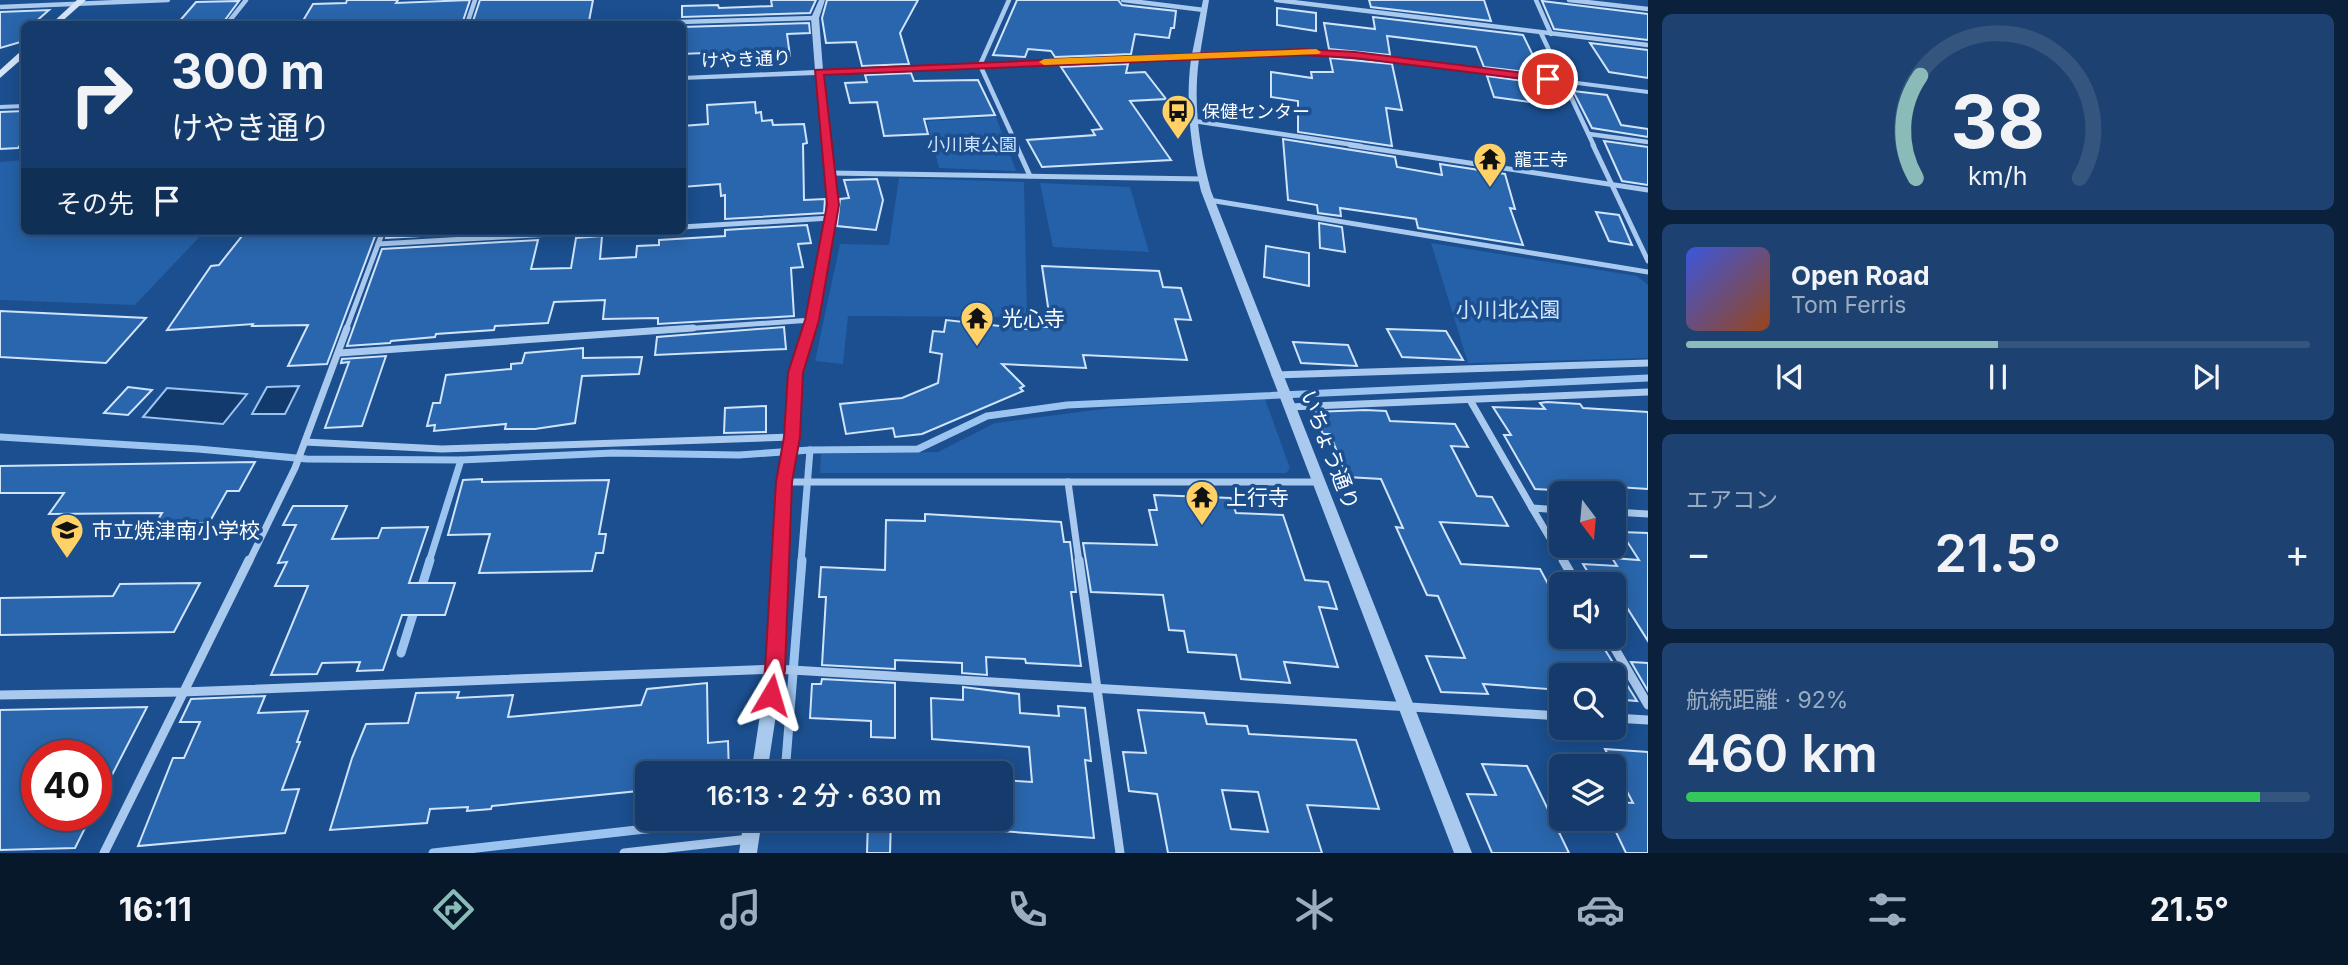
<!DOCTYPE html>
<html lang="ja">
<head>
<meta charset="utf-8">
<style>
  :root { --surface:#143b6b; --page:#1d4271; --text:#f1f3f6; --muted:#9dadc1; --line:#33557e; --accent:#8bbbb9 }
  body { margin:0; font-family:Inter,"Noto Sans JP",sans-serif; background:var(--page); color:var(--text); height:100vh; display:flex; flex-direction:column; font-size:26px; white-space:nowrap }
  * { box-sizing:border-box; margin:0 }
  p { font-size:23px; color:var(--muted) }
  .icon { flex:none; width:38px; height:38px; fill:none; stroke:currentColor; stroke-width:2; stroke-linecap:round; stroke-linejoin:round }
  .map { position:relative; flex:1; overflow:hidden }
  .sheet { display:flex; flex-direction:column; gap:14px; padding:14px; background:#0b203b; width:700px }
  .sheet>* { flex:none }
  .top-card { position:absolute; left:21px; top:21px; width:665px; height:214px; border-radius:10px; box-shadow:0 4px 18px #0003,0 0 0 2px var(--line); background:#143b6b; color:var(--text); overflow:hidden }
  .needle { width:46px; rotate:164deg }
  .buttons { position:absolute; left:1549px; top:481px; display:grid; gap:14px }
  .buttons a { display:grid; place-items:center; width:77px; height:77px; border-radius:10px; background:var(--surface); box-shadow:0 4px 18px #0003,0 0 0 2px var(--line); font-size:35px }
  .speed { position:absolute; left:21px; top:740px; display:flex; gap:14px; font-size:35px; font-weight:700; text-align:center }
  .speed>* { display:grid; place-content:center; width:91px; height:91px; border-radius:50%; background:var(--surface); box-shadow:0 4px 18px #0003,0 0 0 2px var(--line); line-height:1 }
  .speed .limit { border:10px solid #d22; background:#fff; color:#111 }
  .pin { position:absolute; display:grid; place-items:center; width:60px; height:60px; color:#fff; margin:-30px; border:4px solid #fff; border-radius:50%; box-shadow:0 2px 7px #0007 }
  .me { position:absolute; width:77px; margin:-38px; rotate:7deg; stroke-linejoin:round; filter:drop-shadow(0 0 5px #0008) }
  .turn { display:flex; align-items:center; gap:24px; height:147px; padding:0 35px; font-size:32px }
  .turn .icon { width:91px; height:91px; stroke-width:2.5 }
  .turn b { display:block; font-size:49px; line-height:60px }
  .then { display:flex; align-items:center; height:66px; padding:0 35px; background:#0003; gap:14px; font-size:26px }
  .big { font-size:52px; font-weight:600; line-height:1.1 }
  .sheet .card { flex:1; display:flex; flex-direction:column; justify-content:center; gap:10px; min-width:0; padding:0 24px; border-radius:10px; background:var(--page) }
  .sheet .dial { align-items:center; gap:0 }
  .dial svg { height:182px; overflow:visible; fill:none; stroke:var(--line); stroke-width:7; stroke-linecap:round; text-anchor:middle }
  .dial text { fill:var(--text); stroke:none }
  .song { display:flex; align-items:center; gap:21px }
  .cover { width:84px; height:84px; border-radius:10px; background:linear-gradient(135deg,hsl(230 70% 55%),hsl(20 70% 35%)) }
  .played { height:7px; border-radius:4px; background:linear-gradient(90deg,var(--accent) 50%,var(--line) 50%) }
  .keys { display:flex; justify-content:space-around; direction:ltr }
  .heat { display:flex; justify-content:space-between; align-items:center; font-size:38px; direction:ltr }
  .charge { height:10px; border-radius:5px; background:linear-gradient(90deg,#34c759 92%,var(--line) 0) }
  .trip { position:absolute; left:635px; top:761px; width:378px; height:70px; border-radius:10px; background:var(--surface); box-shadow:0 4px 18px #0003,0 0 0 2px var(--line); font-weight:600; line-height:70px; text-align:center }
  .menu { display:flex; height:112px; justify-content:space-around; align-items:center; background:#08182b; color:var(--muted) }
  .menu .icon { width:49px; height:49px }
  .menu .selected { color:var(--accent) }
  .menu b { font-size:32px; color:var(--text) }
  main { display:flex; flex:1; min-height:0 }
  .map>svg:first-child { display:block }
  .green { fill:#2461a8 }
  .water { fill:#123a6d; stroke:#9cc4f0; stroke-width:2 }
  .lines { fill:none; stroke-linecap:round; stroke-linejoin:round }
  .stream-far1 { stroke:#9cc4f0; stroke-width:7 }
  .stream { stroke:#9cc4f0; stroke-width:9 }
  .building { fill:#2a66ad; stroke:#cfe3fa; stroke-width:2; fill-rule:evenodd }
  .minor-far3 { stroke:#a9c9ee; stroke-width:4.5 }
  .minor-far2 { stroke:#a9c9ee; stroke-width:5 }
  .minor-far1 { stroke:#a9c9ee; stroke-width:7 }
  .minor { stroke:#a9c9ee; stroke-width:9 }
  .tertiary { fill:#a9c9ee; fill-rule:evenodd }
  .secondary { fill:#d6e6fa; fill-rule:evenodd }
  .route { fill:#e11d48; stroke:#92132f; stroke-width:2 }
  .slow { fill:#f59e0b }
  .labels { text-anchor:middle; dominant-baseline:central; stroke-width:7; stroke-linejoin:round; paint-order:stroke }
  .far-street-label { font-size:18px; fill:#fff; stroke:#1b4f8f }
  .far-poi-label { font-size:18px; fill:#fff; stroke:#1b4f8f; text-anchor:start }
  .far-park-label { font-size:18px; fill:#cfe3fa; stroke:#1b4f8f }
  .park-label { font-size:21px; fill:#cfe3fa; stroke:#1b4f8f }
  .poi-label { font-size:21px; fill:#fff; stroke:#1b4f8f; text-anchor:start }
  .street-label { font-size:21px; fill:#fff; stroke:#1b4f8f }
</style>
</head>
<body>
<main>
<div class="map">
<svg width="1648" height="853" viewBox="0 0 1648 853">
  <rect width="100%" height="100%" fill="#1b4f8f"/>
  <g class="green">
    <polygon points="996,117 1016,171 939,168 927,121"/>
    <polygon points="24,160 24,231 205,231 135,305 0,300 0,162"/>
    <polygon points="899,178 1024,182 1027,317 848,316 843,364 815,361 840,244 889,245"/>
    <polygon points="1040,183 1130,187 1149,252 1053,247"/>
    <polygon points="1431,243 1637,276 1648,285 1648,358 1468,363"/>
    <polygon points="1265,399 1290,468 1286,473 820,473 821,454 938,452 995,423 1110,408"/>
  </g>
  <g class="water">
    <polygon points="299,386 285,414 252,414 267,387"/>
    <polygon points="167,388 247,394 223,424 143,417"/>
  </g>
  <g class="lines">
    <g class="stream-far1">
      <polyline points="0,437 198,449 307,459 461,460 613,453 739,455 810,450 918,449 987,416 1067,405 1648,378"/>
      <polyline points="429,562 461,460"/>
      <polyline points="801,562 810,450"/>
    </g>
    <g class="stream">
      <polyline points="421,589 430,560"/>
      <polyline points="401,653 415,608"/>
      <polyline points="785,774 802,560"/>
      <polyline points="433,853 681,825 709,819"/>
    </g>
  </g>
  <g class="building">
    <polygon points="347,0 398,0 396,3 470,0 462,24 301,24 313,4 346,3"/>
    <polygon points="480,0 593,0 589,21 472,24"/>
    <polygon points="771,0 816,0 810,13 682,17 682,6 718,5 719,8 772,6"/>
    <polygon points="827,0 918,0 900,33 909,64 862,66 856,42 826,43 822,18"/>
    <polygon points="1017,0 1118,0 1122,5 1176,11 1174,28 1171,28 1169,38 1135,34 1131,54 1055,57 1051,51 1028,49 1025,57 993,55"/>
    <polygon points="1369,0 1484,0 1491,21 1371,7"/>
    <polygon points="239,1 222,24 177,24 196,2"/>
    <polygon points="1542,1 1648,14 1648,40 1554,29"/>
    <polygon points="1277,8 1316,13 1316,31 1277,25"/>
    <polygon points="49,10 33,24 24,24 24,41 0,48 0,12"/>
    <polygon points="1373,17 1523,35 1542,74 1484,67 1476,47 1387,36 1390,55 1329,49 1324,23 1375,29"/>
    <polygon points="809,23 810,33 787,34 790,56 704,59 704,53 682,54 682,27"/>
    <polygon points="1590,43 1648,50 1648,78 1609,72"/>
    <polygon points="1330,58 1392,64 1402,110 1386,108 1392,146 1298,132 1298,101 1271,97 1271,72 1312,78 1311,72 1333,72"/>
    <polygon points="1128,64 1126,73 1145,72 1166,99 1130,101 1171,160 1042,167 1027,140 1095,135 1092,130 1102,129 1061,67"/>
    <polygon points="911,73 914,81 978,80 995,115 924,119 928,134 884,136 877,102 850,103 845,83 867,82 865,75"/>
    <polygon points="1487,76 1547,84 1558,106 1494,97"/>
    <polygon points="1573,91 1607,95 1621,125 1648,129 1648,137 1592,128"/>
    <polygon points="755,102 756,113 761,112 762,121 772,120 773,125 804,124 807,143 803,144 804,200 825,199 824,213 725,219 725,195 721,196 720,184 682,187 682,126 708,124 707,105"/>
    <polygon points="24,111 24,141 18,148 0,149 0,112"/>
    <polygon points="1283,139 1395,157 1397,167 1442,175 1440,164 1505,174 1515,209 1510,208 1523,245 1418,228 1416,219 1340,208 1341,216 1318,213 1317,205 1288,200"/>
    <polygon points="1604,141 1648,147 1648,185 1622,181"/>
    <polygon points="877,179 883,200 876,230 837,226 840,199 849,198 844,180"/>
    <polygon points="1596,212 1619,215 1632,245 1609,241"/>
    <polygon points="1319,223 1342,227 1345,252 1320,248"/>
    <polygon points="807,225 811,243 798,244 803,267 791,268 794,316 658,324 658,318 603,319 605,300 554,302 548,323 495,326 494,330 436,334 435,337 391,341 390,343 347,346 382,249 538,240 531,269 571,268 576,238 602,236 600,259 636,257 637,246 659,245 659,240 725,236 725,230"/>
    <polygon points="246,231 377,231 327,364 288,366 308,325 252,326 253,324 167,330 211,266 219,265"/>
    <polygon points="388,231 513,231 386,238"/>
    <polygon points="1266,246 1309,253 1309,286 1264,277"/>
    <polygon points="1042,266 1159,271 1163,287 1181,288 1191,320 1175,319 1187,360 1083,355 1086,368 1002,364 1024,386 1020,388 1023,391 922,434 895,437 893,428 846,434 840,404 902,398 938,383 942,354 930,352 933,331 944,332 946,320 1036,330 1035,327 1051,327"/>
    <polygon points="0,311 146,318 106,363 0,357"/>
    <polygon points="784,327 786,349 655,355 657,337"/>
    <polygon points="1387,329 1446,331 1463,360 1402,357"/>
    <polygon points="1293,342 1348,345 1357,366 1301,363"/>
    <polygon points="583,348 583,358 642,357 639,374 582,376 575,423 535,429 505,429 506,424 434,431 435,425 427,426 433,403 440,403 446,375 511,369 511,364 522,363 525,353"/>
    <polygon points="386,356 362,426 325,428 349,362 341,363 342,359"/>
    <polygon points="128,387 152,390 128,415 104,413"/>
    <polygon points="1547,402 1580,404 1583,408 1648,412 1648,489 1586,485 1590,492 1535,489 1504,435 1511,435 1493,407 1545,409 1540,403"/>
    <polygon points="766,406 766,432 724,433 725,408"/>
    <polygon points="1365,410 1386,411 1390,421 1455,424 1468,447 1451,446 1477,496 1492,497 1508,526 1440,522 1461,564 1540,569 1561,608 1561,637 1597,637 1637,701 1614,699 1614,676 1561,676 1561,690 1483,684 1488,694 1441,692 1426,656 1465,658 1438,596 1427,595 1396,527 1403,528 1381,479 1347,477 1330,434 1323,434 1313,412"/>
    <polygon points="255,462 239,491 227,491 209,523 156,523 162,513 49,514 64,493 0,493 0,466"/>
    <polygon points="482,479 482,482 609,480 599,534 606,534 603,553 596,553 592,571 479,573 490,534 448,535 463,480"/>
    <polygon points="1154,495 1231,498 1236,513 1283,515 1305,580 1328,582 1337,609 1319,607 1338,667 1284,662 1290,683 1241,679 1236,655 1188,652 1184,631 1169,630 1163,595 1091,592 1083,543 1157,545 1149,510 1157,510"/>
    <polygon points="293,506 347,506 332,539 378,538 382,528 428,527 409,583 455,583 445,615 402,615 383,670 357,671 360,662 322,663 317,674 271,675 308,586 275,586 287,562 278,563 296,525 283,525"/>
    <polygon points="925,514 1061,522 1064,542 1070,542 1072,558 1076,592 1071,592 1081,666 1026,663 1025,659 986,657 987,675 962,673 962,663 895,660 895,669 822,665 826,597 819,597 821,567 885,570 886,520 925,521"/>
    <polygon points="1621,532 1648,533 1648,641 1619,595 1614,594 1614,584 1595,584 1583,564 1617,566 1612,558 1639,560"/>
    <polygon points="200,583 174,632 0,635 0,598 113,596 120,584"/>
    <polygon points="1631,662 1648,663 1648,691"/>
    <polygon points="822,679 895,683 895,738 871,737 871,721 810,718 812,684 821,684"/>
    <polygon points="707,683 708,743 728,741 729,774 648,774 648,790 492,806 491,809 467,811 468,807 430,809 427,823 330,830 352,758 366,724 408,723 416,693 459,692 457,698 513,695 508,717 641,705 647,689"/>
    <polygon points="963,687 1019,694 1020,713 1059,716 1058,706 1085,708 1091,761 1085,760 1094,838 1001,831 1001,780 1032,782 1029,747 932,739 931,698 963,700"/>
    <polygon points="265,696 258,713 308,711 297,742 300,742 282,790 299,789 285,833 138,846 173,758 184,758 200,722 180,722 191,699"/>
    <polygon points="147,707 96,806 96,756 37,756 37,816 91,816 75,848 0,850 0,710"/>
    <path d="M1138,710L1204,713L1207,724L1247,726L1249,734L1356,740L1379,809L1307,805L1322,853H1168L1157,794L1129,791L1123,752L1146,753ZM1222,790L1258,792L1268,832L1231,829Z"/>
    <polygon points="1605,749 1648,752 1648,853 1626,853 1614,828 1614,802 1633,803"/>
    <polygon points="1482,764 1527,766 1569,853 1492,853 1467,794 1496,795"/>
    <polygon points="868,819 891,819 890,853 867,853"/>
  </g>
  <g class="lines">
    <g class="minor-far3">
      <polyline points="1009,0 980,65 1017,146"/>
      <polyline points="1123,0 1204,10"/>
      <polyline points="1276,0 1648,45"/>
      <polyline points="1536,0 1551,34"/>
      <polyline points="1569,0 1648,9"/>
      <polyline points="0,7 168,0"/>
      <polyline points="227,24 246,0"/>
      <polyline points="467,24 475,0"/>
      <polyline points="610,24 815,18"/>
      <polyline points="1541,33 1594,146"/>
      <polyline points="1194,121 1361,146"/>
      <polyline points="1589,134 1648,142"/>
    </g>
    <g class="minor-far2">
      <polyline points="1016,145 1030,176"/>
      <polyline points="1350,145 1648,190"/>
      <polyline points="1593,145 1648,261"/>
      <polyline points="830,173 1203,179"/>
      <polyline points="1209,200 1648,272"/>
      <polyline points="682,227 830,218"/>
      <polyline points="378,244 605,231"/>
      <polyline points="346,330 383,231"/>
      <polyline points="668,330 812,320"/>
    </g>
    <g class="minor-far1">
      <polyline points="340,353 693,328"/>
      <polyline points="1275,375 1648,363"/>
      <polyline points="1470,400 1532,508"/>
      <polyline points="1289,407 1648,392"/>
      <polyline points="305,442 442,449 792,437"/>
      <polyline points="784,482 1317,482"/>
      <polyline points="1068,482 1079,562"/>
      <polyline points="1561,510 1532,508 1564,562"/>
      <polyline points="1614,512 1648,514"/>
      <polyline points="249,562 295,468 347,328"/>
    </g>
    <g class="minor">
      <polyline points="1079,560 1120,853"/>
      <polyline points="1563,560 1577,584"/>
      <polyline points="1608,637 1648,705"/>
      <polyline points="0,695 182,692 775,669 1561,716"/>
      <polyline points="1614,718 1648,720"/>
      <polyline points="104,853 249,560"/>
      <polyline points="624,853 749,839"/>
    </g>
    <g class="tertiary">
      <path d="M819,0H825L819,18L823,70L1192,54L1203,0H1209L1200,54L1303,50L1355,53L1648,90V94L1355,57L1303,54L1199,59C1193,103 1199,148 1211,191L1472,853H1454L1201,191C1191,148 1185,103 1191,59L823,74L838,205L817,320L802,373L798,437L790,482L783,669L767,774H751L767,669L778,482L786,437L790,373L807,320L828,205L816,75L682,80V76L815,70L811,18Z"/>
      <polygon points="24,104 24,108 0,109 0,105"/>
      <polygon points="744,819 762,819 757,853 739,853"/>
    </g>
    <g class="secondary">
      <polygon points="77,0 86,0 59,24 51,24"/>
      <polygon points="21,51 24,51 24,57 0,78 0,70"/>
    </g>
  </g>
  <polygon class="route" points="1303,49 1355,52 1548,76 1553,79 1548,82 1355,58 1303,55 824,75 839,205 819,320 803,373 800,437 792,482 785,670 778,702 771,705 764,702 761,695 765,670 776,482 784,437 788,373 805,320 827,205 815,70"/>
  <polygon class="slow" points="1316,49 1321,52 1319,54 1044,65 1039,62 1044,59"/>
  <defs>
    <symbol id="bus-pin" viewBox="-11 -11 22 30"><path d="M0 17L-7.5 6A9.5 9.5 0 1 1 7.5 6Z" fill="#ffd166" stroke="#1b4f8f"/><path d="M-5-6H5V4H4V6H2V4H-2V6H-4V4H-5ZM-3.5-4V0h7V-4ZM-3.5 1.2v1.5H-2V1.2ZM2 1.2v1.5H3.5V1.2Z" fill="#111"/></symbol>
    <symbol id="temple-pin" viewBox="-11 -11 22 30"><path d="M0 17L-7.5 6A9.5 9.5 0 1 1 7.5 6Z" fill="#ffd166" stroke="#1b4f8f"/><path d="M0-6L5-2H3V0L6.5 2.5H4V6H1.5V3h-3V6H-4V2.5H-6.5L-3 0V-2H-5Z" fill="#111"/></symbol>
    <symbol id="school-pin" viewBox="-11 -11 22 30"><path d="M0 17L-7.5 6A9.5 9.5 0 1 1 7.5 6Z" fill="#ffd166" stroke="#1b4f8f"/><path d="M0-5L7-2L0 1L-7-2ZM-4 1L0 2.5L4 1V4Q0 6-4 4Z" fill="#111"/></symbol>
  </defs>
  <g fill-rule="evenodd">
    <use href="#bus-pin" x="1159" y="92" width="38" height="52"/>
    <use href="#temple-pin" x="1471" y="140" width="38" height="52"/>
    <use href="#temple-pin" x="958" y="299" width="38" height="52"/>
    <use href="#temple-pin" x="1183" y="478" width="38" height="52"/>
    <use href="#school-pin" x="48" y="511" width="38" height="52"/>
  </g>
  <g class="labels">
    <g class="far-street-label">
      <text transform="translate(746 59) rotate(-2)">けやき通り</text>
    </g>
    <g class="far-poi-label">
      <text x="1202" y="111">保健センター</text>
      <text x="1514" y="159">龍王寺</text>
    </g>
    <g class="far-park-label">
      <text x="972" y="144">小川東公園</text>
    </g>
    <g class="park-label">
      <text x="1508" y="309">小川北公園</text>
    </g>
    <g class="poi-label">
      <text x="1002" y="318">光心寺</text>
      <text x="1226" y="497">上行寺</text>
      <text x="92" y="530">市立焼津南小学校</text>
    </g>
    <g class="street-label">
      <text transform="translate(1330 450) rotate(69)">いちょう通り</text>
    </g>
  </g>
</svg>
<div class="buttons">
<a><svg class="needle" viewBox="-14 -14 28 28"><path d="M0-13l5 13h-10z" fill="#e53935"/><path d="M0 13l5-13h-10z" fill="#9dadc1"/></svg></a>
<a><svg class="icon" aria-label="sound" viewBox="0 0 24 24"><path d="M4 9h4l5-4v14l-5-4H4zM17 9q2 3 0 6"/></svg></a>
<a><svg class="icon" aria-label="search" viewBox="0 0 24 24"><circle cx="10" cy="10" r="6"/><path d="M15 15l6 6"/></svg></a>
<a><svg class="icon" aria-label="layers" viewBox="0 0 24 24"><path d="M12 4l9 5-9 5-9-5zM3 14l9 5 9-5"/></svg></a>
</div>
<div class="speed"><div class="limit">40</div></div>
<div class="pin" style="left:1548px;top:79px;background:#d93025"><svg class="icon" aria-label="arrive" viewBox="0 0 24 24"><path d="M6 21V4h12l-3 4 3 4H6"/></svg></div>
<svg class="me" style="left:771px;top:695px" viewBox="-20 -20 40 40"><path d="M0-17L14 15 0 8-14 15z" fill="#e11d48" stroke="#fff" stroke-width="4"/></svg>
<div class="trip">16:13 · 2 分 · 630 m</div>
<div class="top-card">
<div class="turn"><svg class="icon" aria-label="right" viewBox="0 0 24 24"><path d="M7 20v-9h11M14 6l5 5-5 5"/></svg><div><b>300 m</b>けやき通り</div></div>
<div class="then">その先<svg class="icon" aria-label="arrive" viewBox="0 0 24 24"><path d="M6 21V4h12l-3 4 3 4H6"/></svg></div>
</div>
</div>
<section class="sheet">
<div class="card dial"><svg viewBox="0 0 100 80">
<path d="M14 69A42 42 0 1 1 86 69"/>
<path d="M14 69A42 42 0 0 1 16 24" stroke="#8bbbb9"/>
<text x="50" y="56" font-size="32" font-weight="700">38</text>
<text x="50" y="72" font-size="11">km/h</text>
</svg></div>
<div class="card">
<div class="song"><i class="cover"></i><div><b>Open Road</b><p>Tom Ferris</p></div></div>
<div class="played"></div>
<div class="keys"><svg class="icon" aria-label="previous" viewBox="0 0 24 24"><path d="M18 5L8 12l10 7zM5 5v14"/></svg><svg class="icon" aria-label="pause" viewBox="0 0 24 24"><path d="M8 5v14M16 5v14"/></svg><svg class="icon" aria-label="next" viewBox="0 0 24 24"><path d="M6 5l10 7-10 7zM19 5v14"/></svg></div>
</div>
<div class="card"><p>エアコン</p>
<div class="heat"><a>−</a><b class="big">21.5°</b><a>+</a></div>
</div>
<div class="card"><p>航続距離 · 92%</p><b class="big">460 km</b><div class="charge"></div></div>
</section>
</main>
<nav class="menu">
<b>16:11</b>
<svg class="icon selected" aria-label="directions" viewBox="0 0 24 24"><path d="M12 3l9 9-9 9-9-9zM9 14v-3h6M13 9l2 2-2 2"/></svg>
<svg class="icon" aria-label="music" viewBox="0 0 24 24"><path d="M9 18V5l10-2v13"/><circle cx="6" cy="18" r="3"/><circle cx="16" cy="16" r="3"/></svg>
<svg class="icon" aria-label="phone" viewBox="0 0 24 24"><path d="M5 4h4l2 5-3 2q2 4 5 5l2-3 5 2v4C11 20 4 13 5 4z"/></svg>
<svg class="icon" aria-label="climate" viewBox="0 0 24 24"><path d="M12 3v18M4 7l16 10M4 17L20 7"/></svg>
<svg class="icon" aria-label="car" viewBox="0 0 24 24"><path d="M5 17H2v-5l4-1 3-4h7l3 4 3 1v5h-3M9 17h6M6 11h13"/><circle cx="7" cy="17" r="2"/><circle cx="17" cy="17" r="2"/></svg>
<svg class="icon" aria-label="filters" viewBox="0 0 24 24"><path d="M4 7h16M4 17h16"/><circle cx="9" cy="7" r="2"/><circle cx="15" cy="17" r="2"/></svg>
<b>21.5°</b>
</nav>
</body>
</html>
